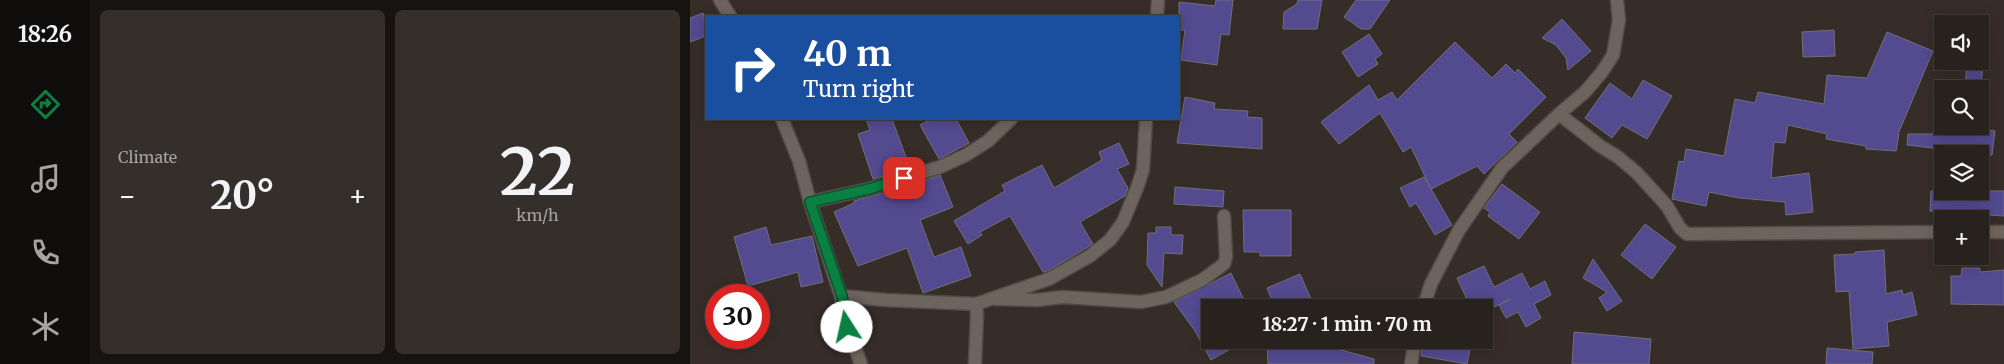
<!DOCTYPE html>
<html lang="en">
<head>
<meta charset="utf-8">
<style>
  :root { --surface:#28221e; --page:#342f2b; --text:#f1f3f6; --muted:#a5a4a4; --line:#443f3c; --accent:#0b8043 }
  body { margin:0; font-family:Merriweather,serif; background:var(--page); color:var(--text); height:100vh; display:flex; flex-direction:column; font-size:19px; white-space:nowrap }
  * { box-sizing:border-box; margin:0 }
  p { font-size:16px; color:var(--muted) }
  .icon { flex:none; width:28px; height:28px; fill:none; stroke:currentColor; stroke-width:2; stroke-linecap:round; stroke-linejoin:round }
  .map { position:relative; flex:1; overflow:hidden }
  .drawer { display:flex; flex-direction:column; gap:10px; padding:10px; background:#161310; width:600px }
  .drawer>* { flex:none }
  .top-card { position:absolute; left:15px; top:15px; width:475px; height:105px; border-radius:0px; box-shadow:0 2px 12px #0003,0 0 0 1px var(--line); background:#1a4fa0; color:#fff; overflow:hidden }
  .controls { position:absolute; left:1244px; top:15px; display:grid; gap:10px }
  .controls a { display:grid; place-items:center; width:55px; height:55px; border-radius:0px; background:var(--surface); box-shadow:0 2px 12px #0003,0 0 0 1px var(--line); font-size:25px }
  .speed { position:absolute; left:15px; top:284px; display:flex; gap:10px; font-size:25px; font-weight:700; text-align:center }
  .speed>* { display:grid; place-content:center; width:65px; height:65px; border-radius:50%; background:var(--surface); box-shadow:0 2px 12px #0003,0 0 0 1px var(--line); line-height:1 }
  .speed .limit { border:8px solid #d22; background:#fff; color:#111 }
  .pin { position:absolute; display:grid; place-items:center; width:42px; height:42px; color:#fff; margin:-21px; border-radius:10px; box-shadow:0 2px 8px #0006 }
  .me { position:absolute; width:55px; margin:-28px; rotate:350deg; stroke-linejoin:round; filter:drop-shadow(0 0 4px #0008) }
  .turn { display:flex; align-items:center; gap:18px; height:105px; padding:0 15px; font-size:22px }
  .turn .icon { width:65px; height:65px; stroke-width:2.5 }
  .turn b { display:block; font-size:35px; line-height:42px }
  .big { font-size:38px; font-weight:700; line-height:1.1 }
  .drawer .widget { flex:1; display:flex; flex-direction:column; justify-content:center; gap:8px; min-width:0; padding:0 18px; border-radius:8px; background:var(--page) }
  .drawer .dial { align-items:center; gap:0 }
  .dial b { font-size:65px; line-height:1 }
  .heat { display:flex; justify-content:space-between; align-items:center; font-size:28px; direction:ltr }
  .drawer .tiles { flex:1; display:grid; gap:10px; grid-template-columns:repeat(2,1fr) }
  .trip { position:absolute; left:511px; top:299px; width:292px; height:50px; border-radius:0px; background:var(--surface); box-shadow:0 2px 12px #0003,0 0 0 1px var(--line); font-weight:700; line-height:50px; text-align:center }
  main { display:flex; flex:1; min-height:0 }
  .dock { display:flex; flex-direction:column; width:90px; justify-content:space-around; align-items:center; background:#100e0c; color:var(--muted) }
  .dock .icon { width:35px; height:35px }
  .dock .active { color:var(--accent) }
  .dock b { font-size:22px; color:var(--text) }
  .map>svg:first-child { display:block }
  .building { fill:#534a90; stroke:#706f7a }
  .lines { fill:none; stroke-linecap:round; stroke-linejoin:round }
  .street-casing { stroke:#524a46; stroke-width:15 }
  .street { stroke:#6e645e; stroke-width:12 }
  .route-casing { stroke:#07532c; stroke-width:12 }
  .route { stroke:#0b8043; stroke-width:9 }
</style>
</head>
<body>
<main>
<nav class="dock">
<b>18:26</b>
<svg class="icon active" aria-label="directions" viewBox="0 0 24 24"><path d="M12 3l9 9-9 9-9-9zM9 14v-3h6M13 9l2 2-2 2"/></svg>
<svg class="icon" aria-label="music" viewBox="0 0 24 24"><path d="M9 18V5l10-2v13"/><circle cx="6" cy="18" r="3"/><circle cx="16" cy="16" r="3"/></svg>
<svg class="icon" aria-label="phone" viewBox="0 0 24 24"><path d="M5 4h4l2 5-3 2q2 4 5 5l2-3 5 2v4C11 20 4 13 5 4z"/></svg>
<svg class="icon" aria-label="climate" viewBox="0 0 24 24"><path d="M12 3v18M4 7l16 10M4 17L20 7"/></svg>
</nav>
<section class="drawer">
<div class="tiles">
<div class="widget"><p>Climate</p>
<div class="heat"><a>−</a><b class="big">20°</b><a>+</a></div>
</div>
<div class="widget dial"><b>22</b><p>km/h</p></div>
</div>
</section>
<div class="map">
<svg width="1314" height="364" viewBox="0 0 1314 364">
  <rect width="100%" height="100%" fill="#362d28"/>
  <g class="building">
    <polygon points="526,0 543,0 539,35 531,34 527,65 491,60 495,30 489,30 489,2 525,6"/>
    <polygon points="608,0 632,0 627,29 593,29 594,12 607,4"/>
    <polygon points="666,0 700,0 680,29 671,29 654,17"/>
    <polygon points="13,13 16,23 16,36 0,42 0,18"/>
    <polygon points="872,19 901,51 878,70 876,58 866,45 852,38"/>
    <polygon points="1144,30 1145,56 1113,57 1112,32"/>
    <polygon points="1197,32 1243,51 1208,134 1209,134 1206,151 1176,149 1176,146 1136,139 1137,134 1098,125 1095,143 1084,142 1081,178 1119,173 1123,212 1096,215 1095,202 1049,198 1019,192 1016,206 982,199 989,161 994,162 996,149 1034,156 1045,99 1065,103 1068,92 1134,104 1137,75 1177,78"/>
    <polygon points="679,34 692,54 685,59 688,64 668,77 652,52"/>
    <polygon points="765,42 802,78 816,64 825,73 828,69 856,97 819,134 827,142 794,174 787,166 741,189 721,147 713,152 690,113 649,144 631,122 679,85 688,100 702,92 707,100"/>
    <polygon points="1277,62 1293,63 1291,89 1275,89"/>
    <polygon points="953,80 982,96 957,139 932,125 922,138 895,118 920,83 942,99"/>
    <polygon points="495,97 525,103 524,109 558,111 557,117 572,118 572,149 487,143"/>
    <polygon points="176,119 202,119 220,168 183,179 168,134 180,130"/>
    <polygon points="242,119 266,119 279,143 249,159 230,125"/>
    <polygon points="1256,126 1305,131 1302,155 1217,145 1218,134 1255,134"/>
    <polygon points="429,143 439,164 427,169 438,188 435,196 390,222 403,244 356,272 353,272 320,216 290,232 292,235 278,244 264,221 315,191 312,185 352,165 364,188 412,160 409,152"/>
    <polygon points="250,175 263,207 230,220 244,257 271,247 281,276 233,293 217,248 168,266 144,212 164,203 164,201 225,184"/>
    <polygon points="734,177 762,225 745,235 726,203 720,207 710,188"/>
    <polygon points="812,184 850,212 829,239 798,216 800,212 794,208"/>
    <polygon points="485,187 534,191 533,207 484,204"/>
    <polygon points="1241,191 1314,191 1314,216 1240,211"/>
    <polygon points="553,210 601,210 601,256 570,256 570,252 554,252"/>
    <polygon points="955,224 986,247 962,279 931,255"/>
    <polygon points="76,227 81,245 122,236 133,282 111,287 108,272 58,286 44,237"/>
    <polygon points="466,227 481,227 481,235 493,235 492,254 474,253 472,287 457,265 458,233 466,233"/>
    <polygon points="1194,250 1196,294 1212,290 1213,295 1222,292 1227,315 1197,322 1199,346 1163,349 1159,291 1146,292 1144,255 1165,254 1165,252"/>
    <polygon points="903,259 932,301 917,311 909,298 917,292 893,278"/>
    <polygon points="794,266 804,287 832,273 840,289 855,281 861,295 844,304 851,318 836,327 828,312 816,318 809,305 821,299 802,308 781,308 767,278"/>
    <polygon points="1272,268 1290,268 1290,272 1314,270 1314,305 1261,304 1261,276 1271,276"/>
    <polygon points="541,273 554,300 539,308 520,308 520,340 556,340 521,360 505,331 484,302"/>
    <polygon points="610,274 622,301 606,308 585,308 577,288"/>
    <polygon points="884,332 961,339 959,364 882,364"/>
    <polygon points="577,340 615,340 684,359 684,364 578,364"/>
    <polygon points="733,340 782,340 777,364 731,356"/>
    <polygon points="1137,348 1183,352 1182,364 1136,364"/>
  </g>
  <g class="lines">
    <defs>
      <g id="street">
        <polyline points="30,0 40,16"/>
        <polyline points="467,16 468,0"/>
        <polyline points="869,114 910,146 928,157 947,173 977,206 990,228 997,234 1252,232"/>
        <polyline points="92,119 109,161 120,202 151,296 157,327 171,364"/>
        <polyline points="120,202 179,189 250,167 276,155 298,141 321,119"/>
        <polyline points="1290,232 1314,232"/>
        <polyline points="151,296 196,300 286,304 359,279 400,256 420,240 433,222 447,188 453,170 456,119"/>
        <polyline points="306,299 347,300 373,297 451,302 476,297 512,280 534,264 536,257 534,216"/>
        <polyline points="733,308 741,284 769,230 812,168 869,114 895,92 912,72 923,55 929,20 927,0"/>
        <polyline points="285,364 287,314 286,304"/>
        <polyline points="721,364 725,340"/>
      </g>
    </defs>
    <use href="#street" class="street-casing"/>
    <use href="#street" class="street"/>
  </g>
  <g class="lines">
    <defs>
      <polyline id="route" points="157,327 152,296 120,202 179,189 214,178"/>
    </defs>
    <use href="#route" class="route-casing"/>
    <use href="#route" class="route"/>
  </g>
</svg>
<div class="controls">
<a><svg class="icon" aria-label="sound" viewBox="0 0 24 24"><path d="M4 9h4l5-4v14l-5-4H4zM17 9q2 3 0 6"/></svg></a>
<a><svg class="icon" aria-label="search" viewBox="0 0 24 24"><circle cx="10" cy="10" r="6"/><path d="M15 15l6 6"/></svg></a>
<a><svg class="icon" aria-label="layers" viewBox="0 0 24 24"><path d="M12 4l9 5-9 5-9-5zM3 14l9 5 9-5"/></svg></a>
<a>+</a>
</div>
<div class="speed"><div class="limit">30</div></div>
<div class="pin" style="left:214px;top:178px;background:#d93025"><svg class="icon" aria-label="arrive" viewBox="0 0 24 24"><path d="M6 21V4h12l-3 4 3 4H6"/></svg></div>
<svg class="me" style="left:157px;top:327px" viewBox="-20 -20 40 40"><circle r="19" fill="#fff"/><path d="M0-13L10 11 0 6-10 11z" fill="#0b8043"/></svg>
<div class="trip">18:27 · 1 min · 70 m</div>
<div class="top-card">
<div class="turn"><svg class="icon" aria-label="right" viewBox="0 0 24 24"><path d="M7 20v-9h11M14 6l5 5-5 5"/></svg><div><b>40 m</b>Turn right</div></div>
</div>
</div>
</main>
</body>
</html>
